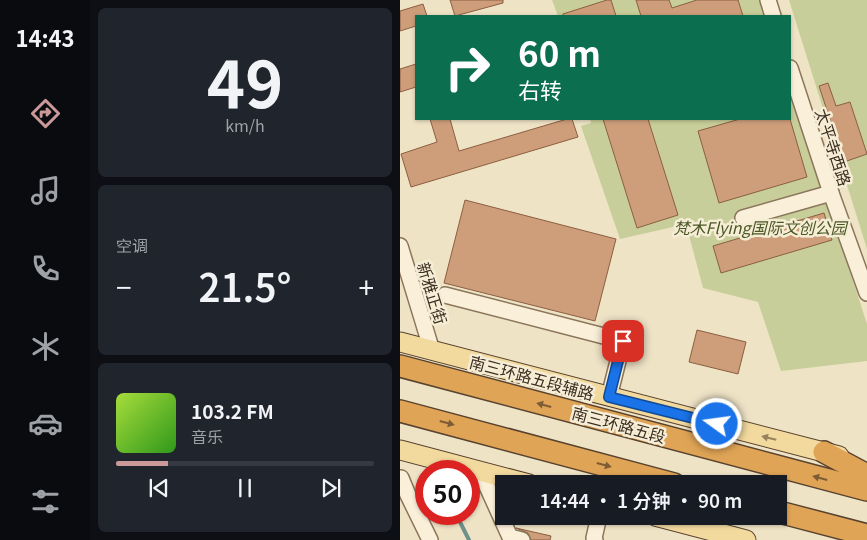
<!DOCTYPE html>
<html lang="zh">
<head>
<meta charset="utf-8">
<style>
  :root { --surface:#171b24; --page:#20242c; --text:#f1f3f6; --muted:#9ea1a6; --line:#363941; --accent:#cb999a }
  body { margin:0; font-family:Georgia,"Noto Sans SC",serif; background:var(--page); color:var(--text); height:100vh; display:flex; flex-direction:column; font-size:19px; white-space:nowrap }
  * { box-sizing:border-box; margin:0 }
  p { font-size:16px; color:var(--muted) }
  .icon { flex:none; width:28px; height:28px; fill:none; stroke:currentColor; stroke-width:2; stroke-linecap:round; stroke-linejoin:round }
  .map { position:relative; flex:1; overflow:hidden }
  .details { display:flex; flex-direction:column; gap:8px; padding:8px; background:#0d0f14; width:310px }
  .details>* { flex:none }
  .top-card { position:absolute; left:15px; top:15px; width:376px; height:105px; border-radius:0px; box-shadow:0 1px 4px #0004; background:#0b6e4f; color:#fff; overflow:hidden }
  .speed { position:absolute; left:15px; top:460px; display:flex; gap:10px; font-size:25px; font-weight:700; text-align:center }
  .speed>* { display:grid; place-content:center; width:65px; height:65px; border-radius:50%; background:var(--surface); box-shadow:0 1px 4px #0004; line-height:1 }
  .speed .limit { border:8px solid #d22; background:#fff; color:#111 }
  .pin { position:absolute; display:grid; place-items:center; width:42px; height:42px; color:#fff; margin:-21px; border-radius:10px; box-shadow:0 2px 8px #0006 }
  .me { position:absolute; width:55px; margin:-28px; rotate:284deg; stroke-linejoin:round; filter:drop-shadow(0 0 4px #0008) }
  .turn { display:flex; align-items:center; gap:18px; height:105px; padding:0 20px; font-size:22px }
  .turn .icon { width:65px; height:65px; stroke-width:2.5 }
  .turn b { display:block; font-size:35px; line-height:42px }
  .big { font-size:38px; font-weight:600; line-height:1.1 }
  .details .card { flex:1; display:flex; flex-direction:column; justify-content:center; gap:8px; min-width:0; padding:0 18px; border-radius:8px; background:var(--page) }
  .details .dial { align-items:center; gap:0 }
  .dial b { font-size:65px; line-height:1 }
  .song { display:flex; align-items:center; gap:15px }
  .cover { width:60px; height:60px; border-radius:8px; background:linear-gradient(135deg,hsl(80 70% 55%),hsl(110 70% 35%)) }
  .played { height:5px; border-radius:2px; background:linear-gradient(90deg,var(--accent) 20%,var(--line) 20%) }
  .keys { display:flex; justify-content:space-around; direction:ltr }
  .heat { display:flex; justify-content:space-between; align-items:center; font-size:28px; direction:ltr }
  .trip { position:absolute; left:95px; top:475px; width:292px; height:50px; border-radius:0px; background:var(--surface); box-shadow:0 1px 4px #0004; font-weight:600; line-height:50px; text-align:center }
  main { display:flex; flex:1; min-height:0 }
  .tabs { display:flex; flex-direction:column; width:90px; justify-content:space-around; align-items:center; background:#090b0e; color:var(--muted) }
  .tabs .icon { width:35px; height:35px }
  .tabs .active { color:var(--accent) }
  .tabs b { font-size:22px; color:var(--text) }
  .map>svg:first-child { display:block }
  .green { fill:#c7ce99 }
  .lines { fill:none; stroke-linecap:round; stroke-linejoin:round }
  .stream { stroke:#6e9289; stroke-width:4 }
  .building { fill:#ce9e7b; stroke:#8b5f40 }
  .minor-casing { stroke:#8b755b; stroke-width:18 }
  .major-casing { stroke:#59432f; stroke-width:21 }
  .highway-casing { stroke:#59432f; stroke-width:24 }
  .minor { stroke:#faf0da; stroke-width:15 }
  .major { stroke:#f2d99e; stroke-width:19 }
  .highway { stroke:#dfa456; stroke-width:21 }
  .oneway { fill:#7d5d35 }
  .oneway2 { fill:#96835e }
  .route-casing { stroke:#114b97; stroke-width:12 }
  .route { stroke:#1a73e8; stroke-width:9 }
  .labels { text-anchor:middle; dominant-baseline:central; stroke-width:5; stroke-linejoin:round; paint-order:stroke }
  .street-label { font-size:16px; fill:#3b2d1f; stroke:#f6edd6 }
  .park-label { font-size:16px; font-style:italic; fill:#4b5825; stroke:#f6edd6 }
</style>
</head>
<body>
<main>
<nav class="tabs">
<b>14:43</b>
<svg class="icon active" aria-label="directions" viewBox="0 0 24 24"><path d="M12 3l9 9-9 9-9-9zM9 14v-3h6M13 9l2 2-2 2"/></svg>
<svg class="icon" aria-label="music" viewBox="0 0 24 24"><path d="M9 18V5l10-2v13"/><circle cx="6" cy="18" r="3"/><circle cx="16" cy="16" r="3"/></svg>
<svg class="icon" aria-label="phone" viewBox="0 0 24 24"><path d="M5 4h4l2 5-3 2q2 4 5 5l2-3 5 2v4C11 20 4 13 5 4z"/></svg>
<svg class="icon" aria-label="climate" viewBox="0 0 24 24"><path d="M12 3v18M4 7l16 10M4 17L20 7"/></svg>
<svg class="icon" aria-label="car" viewBox="0 0 24 24"><path d="M5 17H2v-5l4-1 3-4h7l3 4 3 1v5h-3M9 17h6M6 11h13"/><circle cx="7" cy="17" r="2"/><circle cx="17" cy="17" r="2"/></svg>
<svg class="icon" aria-label="filters" viewBox="0 0 24 24"><path d="M4 7h16M4 17h16"/><circle cx="9" cy="7" r="2"/><circle cx="15" cy="17" r="2"/></svg>
</nav>
<section class="details">
<div class="card dial"><b>49</b><p>km/h</p></div>
<div class="card"><p>空调</p>
<div class="heat"><a>−</a><b class="big">21.5°</b><a>+</a></div>
</div>
<div class="card">
<div class="song"><i class="cover"></i><div><b>103.2 FM</b><p>音乐</p></div></div>
<div class="played"></div>
<div class="keys"><svg class="icon" aria-label="previous" viewBox="0 0 24 24"><path d="M18 5L8 12l10 7zM5 5v14"/></svg><svg class="icon" aria-label="pause" viewBox="0 0 24 24"><path d="M8 5v14M16 5v14"/></svg><svg class="icon" aria-label="next" viewBox="0 0 24 24"><path d="M6 5l10 7-10 7zM19 5v14"/></svg></div>
</div>
</section>
<div class="map">
<svg width="467" height="540" viewBox="0 0 467 540">
  <rect width="100%" height="100%" fill="#efe3c6"/>
  <g class="green">
    <polygon points="152,0 362,0 367,16 158,16"/>
    <polygon points="389,0 467,0 467,249"/>
    <polygon points="390,87 467,324 467,361 381,371 358,302 303,288 286,224 220,239 181,126 191,123 190,119 390,119"/>
  </g>
  <g class="lines">
    <polyline class="stream" points="56,514 69,540"/>
  </g>
  <g class="building">
    <polygon points="50,0 103,0 103,3 55,16"/>
    <polygon points="207,0 211,0 216,16 163,16 163,14"/>
    <polygon points="236,0 269,0 272,8 297,0 338,0 343,16 241,16"/>
    <polygon points="23,4 27,16 16,16 16,26 0,31 0,11"/>
    <polygon points="16,64 16,87 0,92 0,69"/>
    <polygon points="428,83 436,106 450,102 467,154 444,162 419,86"/>
    <polygon points="30,119 50,119 59,151 167,119 172,119 178,137 11,187 1,154 37,142"/>
    <polygon points="203,119 248,119 278,215 237,228"/>
    <polygon points="340,119 390,119 407,177 319,203 298,131"/>
    <polygon points="65,200 216,239 195,321 44,283"/>
    <polygon points="424,213 432,240 321,273 313,246"/>
    <polygon points="297,330 346,342 338,374 289,362"/>
    <polygon points="116,528 151,536 150,540 131,540 128,533"/>
  </g>
  <g class="lines">
    <defs>
      <g id="minor">
        <polyline points="368,0 373,16"/>
        <polyline points="390,68 431,193 467,293"/>
        <polyline points="343,218 431,193"/>
        <polyline points="0,246 32,351"/>
        <polyline points="45,295 223,341 209,397"/>
        <polyline points="80,471 110,537 122,540"/>
        <polyline points="1,478 8,495 30,540"/>
        <polyline points="195,540 194,538 199,516"/>
      </g>
      <g id="major">
        <polyline points="0,342 439,456"/>
        <polyline points="0,450 129,484"/>
        <polyline points="255,516 346,540"/>
      </g>
      <g id="highway">
        <polyline points="0,366 467,490"/>
        <polyline points="0,411 274,484"/>
        <polyline points="424,452 467,475"/>
        <polyline points="379,512 467,535"/>
      </g>
    </defs>
    <use href="#minor" class="minor-casing"/>
    <use href="#major" class="major-casing"/>
    <use href="#highway" class="highway-casing"/>
    <use href="#minor" class="minor"/>
    <use href="#major" class="major"/>
    <use href="#highway" class="highway"/>
  </g>
  <defs><path id="oneway-solid" d="M-6-.8H1V-3.2L6.5 0L1 3.2V.8H-6Z" transform="scale(1.25)"/></defs>
  <g class="oneway">
    <use href="#oneway-solid" transform="translate(144 405) rotate(-165)"/>
    <use href="#oneway-solid" transform="translate(47 423) rotate(15)"/>
    <use href="#oneway-solid" transform="translate(204 465) rotate(15)"/>
    <use href="#oneway-solid" transform="translate(420 478) rotate(-165)"/>
  </g>
  <use class="oneway2" href="#oneway-solid" transform="translate(369 438) rotate(-166)"/>
  <g class="lines">
    <defs>
      <polyline id="route" points="223,341 209,397 317,424"/>
    </defs>
    <use href="#route" class="route-casing"/>
    <use href="#route" class="route"/>
  </g>
  <g class="labels">
    <g class="street-label">
      <text transform="translate(434 147) rotate(72)">太平寺西路</text>
      <text transform="translate(33 293) rotate(73)">新雅正街</text>
      <text transform="translate(132 377) rotate(15)">南三环路五段辅路</text>
      <text transform="translate(219 424) rotate(15)">南三环路五段</text>
    </g>
    <g class="park-label">
      <text x="360" y="227">梵木Flying国际文创公园</text>
    </g>
  </g>
</svg>
<div class="speed"><div class="limit">50</div></div>
<div class="pin" style="left:223px;top:341px;background:#d93025"><svg class="icon" aria-label="arrive" viewBox="0 0 24 24"><path d="M6 21V4h12l-3 4 3 4H6"/></svg></div>
<svg class="me" style="left:317px;top:424px" viewBox="-20 -20 40 40"><circle r="17" fill="#1a73e8" stroke="#fff" stroke-width="3"/><path d="M0-11L8 9 0 5-8 9z" fill="#fff"/></svg>
<div class="trip">14:44 · 1 分钟 · 90 m</div>
<div class="top-card">
<div class="turn"><svg class="icon" aria-label="right" viewBox="0 0 24 24"><path d="M7 20v-9h11M14 6l5 5-5 5"/></svg><div><b>60 m</b>右转</div></div>
</div>
</div>
</main>
</body>
</html>
